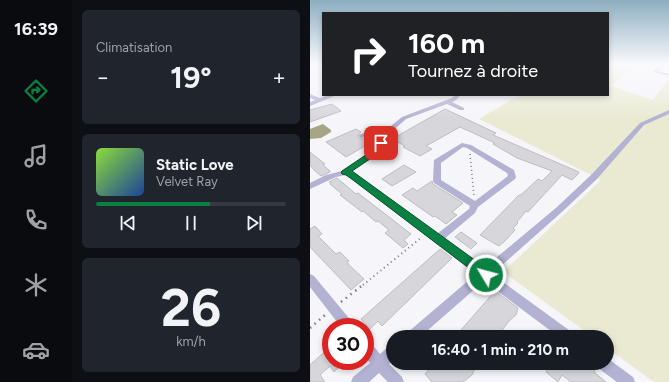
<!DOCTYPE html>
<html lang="fr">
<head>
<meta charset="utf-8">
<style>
  :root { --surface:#171b24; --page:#20242c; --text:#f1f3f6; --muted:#9ea1a6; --line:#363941; --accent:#0b8043 }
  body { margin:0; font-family:Figtree,sans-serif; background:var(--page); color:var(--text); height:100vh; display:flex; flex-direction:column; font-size:15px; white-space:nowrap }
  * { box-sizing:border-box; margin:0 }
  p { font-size:13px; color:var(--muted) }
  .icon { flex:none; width:22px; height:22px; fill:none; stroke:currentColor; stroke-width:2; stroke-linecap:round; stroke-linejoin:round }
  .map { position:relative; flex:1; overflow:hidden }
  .drawer { display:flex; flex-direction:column; gap:10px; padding:10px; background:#0d0f14; width:238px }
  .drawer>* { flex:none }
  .hud { position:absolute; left:12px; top:12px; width:287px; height:84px; border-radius:0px; box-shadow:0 2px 6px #0003; background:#202124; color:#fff; overflow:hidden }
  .speed { position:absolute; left:12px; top:318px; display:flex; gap:8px; font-size:20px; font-weight:700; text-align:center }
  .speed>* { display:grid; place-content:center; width:52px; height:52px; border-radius:50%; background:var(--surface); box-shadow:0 2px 6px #0003; line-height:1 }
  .speed .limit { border:6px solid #d22; background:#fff; color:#111 }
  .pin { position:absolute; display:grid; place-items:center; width:34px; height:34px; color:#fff; margin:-17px; border-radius:8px; box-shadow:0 2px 6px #0006 }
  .me { position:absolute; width:44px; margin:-22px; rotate:307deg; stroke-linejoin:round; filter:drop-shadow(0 0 3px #0008) }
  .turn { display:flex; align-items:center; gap:14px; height:84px; padding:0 20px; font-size:18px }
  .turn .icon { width:52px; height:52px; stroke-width:2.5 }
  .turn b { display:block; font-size:28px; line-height:34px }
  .big { font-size:30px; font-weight:700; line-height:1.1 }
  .drawer .card { flex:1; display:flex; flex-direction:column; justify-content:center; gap:6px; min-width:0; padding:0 14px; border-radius:6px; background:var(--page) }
  .drawer .dial { align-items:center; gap:0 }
  .dial b { font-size:52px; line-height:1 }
  .song { display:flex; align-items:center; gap:12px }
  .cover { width:48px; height:48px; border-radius:6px; background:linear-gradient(135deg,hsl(90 70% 55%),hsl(220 70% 35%)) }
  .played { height:4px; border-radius:2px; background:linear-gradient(90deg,var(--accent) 60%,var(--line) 60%) }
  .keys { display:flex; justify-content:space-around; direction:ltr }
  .heat { display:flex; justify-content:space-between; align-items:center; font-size:22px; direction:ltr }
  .trip { position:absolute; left:76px; top:330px; width:228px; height:40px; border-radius:20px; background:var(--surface); box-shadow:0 2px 6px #0003; font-weight:700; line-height:40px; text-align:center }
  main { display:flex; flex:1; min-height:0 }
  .dock { display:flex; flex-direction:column; width:72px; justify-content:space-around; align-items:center; background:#090b0e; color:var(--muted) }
  .dock .icon { width:28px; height:28px }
  .dock .on { color:var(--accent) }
  .dock b { font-size:18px; color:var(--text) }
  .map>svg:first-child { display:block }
  .green { fill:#eaead3 }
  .water { fill:#a6a585 }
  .building { fill:#d7d7db; stroke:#bebec2 }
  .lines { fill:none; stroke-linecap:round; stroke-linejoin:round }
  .path-far2 { stroke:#7c7c7f; stroke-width:1.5; stroke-dasharray:1 3; stroke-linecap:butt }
  .path-far1 { stroke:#7c7c7f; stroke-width:2; stroke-dasharray:1 3.5; stroke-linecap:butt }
  .path { stroke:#7c7c7f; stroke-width:2.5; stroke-dasharray:1.5 4.5; stroke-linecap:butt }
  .minor { fill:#b4b2d3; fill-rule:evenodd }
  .tertiary { fill:#b4b2d3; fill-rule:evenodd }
  .route { fill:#0b8043; stroke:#07532c }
</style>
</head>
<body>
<main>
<nav class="dock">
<b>16:39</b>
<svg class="icon on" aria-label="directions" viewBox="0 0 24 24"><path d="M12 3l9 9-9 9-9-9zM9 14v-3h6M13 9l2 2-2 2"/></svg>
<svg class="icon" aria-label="music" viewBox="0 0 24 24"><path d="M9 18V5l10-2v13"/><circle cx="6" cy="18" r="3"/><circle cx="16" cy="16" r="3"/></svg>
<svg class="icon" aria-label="phone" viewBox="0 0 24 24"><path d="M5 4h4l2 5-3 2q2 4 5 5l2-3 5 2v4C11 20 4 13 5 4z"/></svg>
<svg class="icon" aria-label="climate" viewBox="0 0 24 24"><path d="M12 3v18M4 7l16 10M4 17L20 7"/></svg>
<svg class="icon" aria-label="car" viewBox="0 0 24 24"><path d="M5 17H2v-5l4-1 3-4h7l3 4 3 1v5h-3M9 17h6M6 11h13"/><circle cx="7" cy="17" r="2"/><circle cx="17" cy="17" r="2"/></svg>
</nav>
<section class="drawer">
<div class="card"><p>Climatisation</p>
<div class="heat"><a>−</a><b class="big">19°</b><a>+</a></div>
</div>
<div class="card">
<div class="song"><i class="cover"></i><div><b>Static Love</b><p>Velvet Ray</p></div></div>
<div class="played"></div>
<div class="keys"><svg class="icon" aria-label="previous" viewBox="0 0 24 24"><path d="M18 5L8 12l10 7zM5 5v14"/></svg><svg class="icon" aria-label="pause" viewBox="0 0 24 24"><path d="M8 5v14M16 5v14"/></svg><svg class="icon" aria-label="next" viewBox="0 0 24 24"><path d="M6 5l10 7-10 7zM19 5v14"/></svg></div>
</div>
<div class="card dial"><b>26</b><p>km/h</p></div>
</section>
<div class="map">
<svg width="359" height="382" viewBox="0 0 359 382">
  <rect width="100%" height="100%" fill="#f5f5fa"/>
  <polygon class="green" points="298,65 322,70 301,86 343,100 358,80 359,80 359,382 344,382 297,348 297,337 283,337 193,272 291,180 169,119 210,95 298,95"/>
  <polygon class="water" points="13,124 21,130 21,132 11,138 0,139 0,129"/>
  <g class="building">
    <polygon points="22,104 31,111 0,122 0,110"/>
    <polygon points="135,109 186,133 183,135 269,172 269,173 262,180 252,175 218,212 216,211 207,222 208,223 203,228 205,230 195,241 189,246 187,245 170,235 209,195 211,195 228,179 232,181 242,171 207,158 183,144 185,143 150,127 116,146 122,149 110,156 93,147 95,146 82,139"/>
    <polygon points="46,129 51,132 47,136 50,139 59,137 65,140 36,157 16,142"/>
    <polygon points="0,152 15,164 13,165 20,171 20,172 11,176 4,170 0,165"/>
    <polygon points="94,165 106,172 82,186 72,179"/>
    <polygon points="27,178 46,194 48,193 101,234 94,240 98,244 93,248 75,233 79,230 68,221 66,222 53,211 52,212 30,195 32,194 20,184 21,183 19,182"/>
    <polygon points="122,181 123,184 153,203 142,212 147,215 136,224 125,216 123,217 92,195 103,188 107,191"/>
    <polygon points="5,226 12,234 8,236 26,254 30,252 39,261 37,262 39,265 54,279 41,290 0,247 0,229"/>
    <polygon points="151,232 167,243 161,249 145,237"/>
    <polygon points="130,249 142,258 72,326 68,321 60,329 51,319"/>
    <polygon points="185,291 208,308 206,315 199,321 187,337 158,337 151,330"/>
    <polygon points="21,346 21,361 27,361 31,365 24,372 20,366 10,375 15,382 0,382 0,365"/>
    <polygon points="124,363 165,363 165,368 162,375 153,382 122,382 115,374"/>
    <polygon points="241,363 281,363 286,367 284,372 296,382 261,382 252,375 248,382 236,372"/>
  </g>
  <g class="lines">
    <polyline class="path-far2" points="160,154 164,196"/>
    <polyline class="path-far1" points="53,285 112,237"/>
    <g class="path">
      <polyline points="31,302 54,284"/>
      <polyline points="0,328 15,315"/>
    </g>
    <g class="minor">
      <polygon points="351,65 357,65 349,71 359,74 359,76 343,72 343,70"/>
      <polygon points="0,94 12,99 13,100 10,102 0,98"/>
      <path d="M145,95H151L146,100L142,102L154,108V110H150L137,104L96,119L79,134L68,153L41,172L127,234L159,209L160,206L124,183L123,181L124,160L152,143L161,145L204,170L206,177L205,179L168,207L165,213L134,239L174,268L247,207L281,175L330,123L359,110V114L334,125L287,179L253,211L182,274L263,333L265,337H249L174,281L110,337H95L97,333L166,274L36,175L26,177L0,189V183L16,175L32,171L63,151L73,132H67L51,138L48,136L49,135L66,128L77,129L92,117L142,98ZM153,147L157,148L197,173L198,176L165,201L131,180V163Z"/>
      <polygon points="0,274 4,276 43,323 45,327 31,327 0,287"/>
      <polygon points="55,341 60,342 70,354 78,347 83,346 83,361 79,364 92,377 94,382 78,382 69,373 59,382 41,382 43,377 60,363 55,357"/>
      <polygon points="297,358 323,377 325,382 307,382 288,368 286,363 297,363"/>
    </g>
    <polygon class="tertiary" points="18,95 27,95 0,106 0,102"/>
  </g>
  <linearGradient id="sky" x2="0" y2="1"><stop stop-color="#8daec0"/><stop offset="0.55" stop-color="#fafafd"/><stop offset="1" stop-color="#fafafd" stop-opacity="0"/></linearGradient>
  <rect width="359" height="118" fill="url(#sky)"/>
  <polygon class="route" points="71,140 74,143 69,153 42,171 180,271 182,275 180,278 176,280 172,278 43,180 36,175 32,174 31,172 32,171 63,150 68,141"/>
</svg>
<div class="speed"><div class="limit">30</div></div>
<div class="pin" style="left:71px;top:143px;background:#d93025"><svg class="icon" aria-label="arrive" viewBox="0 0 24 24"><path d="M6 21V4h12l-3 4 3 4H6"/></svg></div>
<svg class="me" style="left:176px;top:275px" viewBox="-20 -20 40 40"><circle r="17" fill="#0b8043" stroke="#fff" stroke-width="3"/><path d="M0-11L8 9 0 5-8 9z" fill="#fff"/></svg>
<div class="trip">16:40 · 1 min · 210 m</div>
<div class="hud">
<div class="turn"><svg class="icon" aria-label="right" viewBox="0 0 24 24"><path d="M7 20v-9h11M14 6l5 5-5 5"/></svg><div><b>160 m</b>Tournez à droite</div></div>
</div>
</div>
</main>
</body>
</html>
